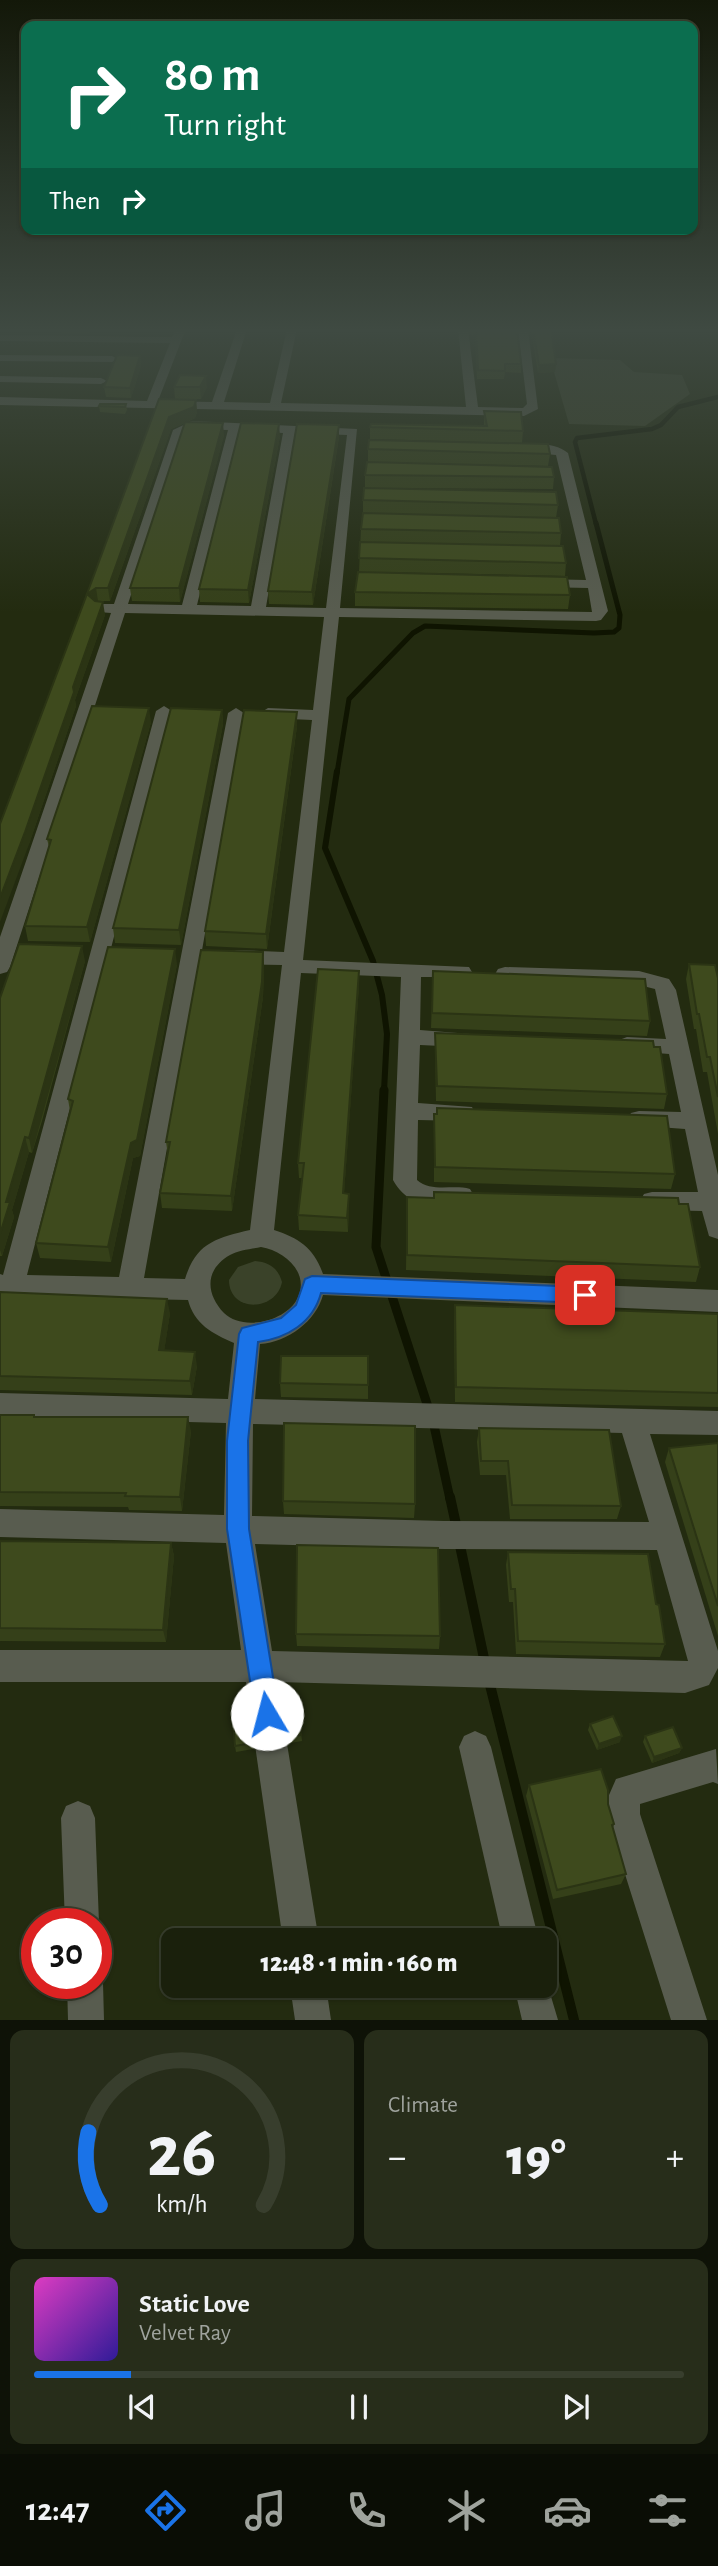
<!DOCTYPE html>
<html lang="en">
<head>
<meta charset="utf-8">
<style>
  :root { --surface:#1a200c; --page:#272d1a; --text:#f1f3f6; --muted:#9fa39d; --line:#383e2d; --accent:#1a73e8 }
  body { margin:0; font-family:"Alegreya Sans",sans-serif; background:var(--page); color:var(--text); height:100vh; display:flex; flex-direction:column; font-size:26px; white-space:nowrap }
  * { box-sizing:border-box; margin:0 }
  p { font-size:23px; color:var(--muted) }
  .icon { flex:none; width:38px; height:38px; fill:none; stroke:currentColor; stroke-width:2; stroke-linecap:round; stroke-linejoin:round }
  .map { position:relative; height:2020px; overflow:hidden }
  .side { display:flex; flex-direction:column; gap:10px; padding:10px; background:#0e1207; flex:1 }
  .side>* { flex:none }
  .hud { position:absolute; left:21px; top:21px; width:677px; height:214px; border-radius:14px; box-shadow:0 2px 5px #0004,0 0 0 2px var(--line); background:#0b6e4f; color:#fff; overflow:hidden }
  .speed { position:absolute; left:21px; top:1908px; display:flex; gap:14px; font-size:35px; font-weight:700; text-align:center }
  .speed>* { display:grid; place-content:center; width:91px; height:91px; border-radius:50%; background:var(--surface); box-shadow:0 2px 5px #0004,0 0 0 2px var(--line); line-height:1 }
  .speed .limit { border:10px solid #d22; background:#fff; color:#111 }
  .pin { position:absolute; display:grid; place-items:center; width:60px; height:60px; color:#fff; margin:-30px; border-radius:14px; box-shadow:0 4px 10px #0006 }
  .me { position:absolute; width:77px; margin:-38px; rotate:352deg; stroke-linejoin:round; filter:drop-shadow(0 0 5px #0008) }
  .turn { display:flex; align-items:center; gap:24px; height:147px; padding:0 28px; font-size:32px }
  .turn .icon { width:91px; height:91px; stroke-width:2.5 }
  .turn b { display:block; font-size:49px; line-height:60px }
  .then { display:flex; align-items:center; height:66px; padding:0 28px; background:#0003; gap:14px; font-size:26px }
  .big { font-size:52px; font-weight:800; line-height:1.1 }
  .side .tile { flex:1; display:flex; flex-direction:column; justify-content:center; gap:10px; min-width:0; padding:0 24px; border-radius:14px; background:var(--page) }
  .side .dial { align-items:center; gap:0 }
  .dial svg { height:182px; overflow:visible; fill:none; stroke:var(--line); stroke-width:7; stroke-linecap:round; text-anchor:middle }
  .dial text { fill:var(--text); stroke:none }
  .song { display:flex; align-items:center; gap:21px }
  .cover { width:84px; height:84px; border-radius:10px; background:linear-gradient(135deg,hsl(310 70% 55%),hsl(250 70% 35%)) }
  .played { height:7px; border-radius:4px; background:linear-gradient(90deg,var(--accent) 15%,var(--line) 15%) }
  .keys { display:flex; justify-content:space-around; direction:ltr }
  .heat { display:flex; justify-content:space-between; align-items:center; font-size:38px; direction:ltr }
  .side .tiles { flex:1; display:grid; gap:10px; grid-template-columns:1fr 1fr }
  .tile:last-child { grid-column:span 2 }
  .trip { position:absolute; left:161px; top:1928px; width:396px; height:70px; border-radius:14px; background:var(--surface); box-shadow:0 2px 5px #0004,0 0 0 2px var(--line); font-weight:800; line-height:70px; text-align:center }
  .tabs { display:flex; height:112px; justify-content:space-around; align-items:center; background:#0a0d05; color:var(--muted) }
  .tabs .icon { width:49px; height:49px }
  .tabs .selected { color:var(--accent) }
  .tabs b { font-size:32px; color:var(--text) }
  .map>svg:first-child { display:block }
  .green { fill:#3a4229 }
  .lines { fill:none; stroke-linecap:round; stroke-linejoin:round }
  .stream-far4 { stroke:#0f1401; stroke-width:4.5 }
  .stream-far3 { stroke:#0f1401; stroke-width:5 }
  .stream-far2 { stroke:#0f1401; stroke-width:6 }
  .stream-far1 { stroke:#0f1401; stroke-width:9 }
  .stream { stroke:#0f1401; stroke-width:10 }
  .minor { fill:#585c4f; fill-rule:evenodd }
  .wall { fill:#354019 }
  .shaded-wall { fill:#2b3414 }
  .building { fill:#3e4a1d; stroke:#2b3414; stroke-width:2 }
  .route { fill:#1a73e8; stroke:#114b97; stroke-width:2 }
</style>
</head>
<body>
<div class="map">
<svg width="718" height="2020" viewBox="0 0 718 2020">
  <rect width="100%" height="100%" fill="#232b10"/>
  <g class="green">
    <polygon points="550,358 620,360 634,372 682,375 690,394 645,426 569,424"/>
    <path d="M255,1261C269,1262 278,1268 282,1282C276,1312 229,1313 229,1280L238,1267Z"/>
  </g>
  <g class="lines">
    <polyline class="stream-far4" points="596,524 575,442 577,438 652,429 661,425 678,407 718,397"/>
    <polyline class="stream-far3" points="337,773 349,699 413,633 425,626 594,633 614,632 619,628 620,615 596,523"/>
    <polyline class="stream-far2" points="337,771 325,848 373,961 382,995 387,1034 384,1091"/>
    <g class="stream-far1">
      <polyline points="384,1090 376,1247 429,1410"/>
      <polyline points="433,1421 450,1499"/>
    </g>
    <g class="stream">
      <polyline points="450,1497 457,1529"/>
      <polyline points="459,1541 485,1663"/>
      <polyline points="489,1681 574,2020"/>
    </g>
    <g class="minor">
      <polygon points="176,329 185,331 158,401 212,402 237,329 247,329 224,402 270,403 287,329 297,329 281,403 466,407 458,329 468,329 478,407 523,408 527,404 518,329 528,329 538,409 524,416 0,405 0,397 147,401 170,343 0,341 0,335 172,337"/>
      <polygon points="0,355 112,356 118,359 112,362 0,361"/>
      <polygon points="0,376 101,378 107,381 101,384 0,382"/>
      <path d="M192,421L357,429L340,608L592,612L588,588L541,587L534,583L541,579L586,580L556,455L521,452L515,448C527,440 557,443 568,453L608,611L601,620L596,621L339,617L303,960L469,967L472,972L469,977H421L420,1030L470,1034L473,1039L470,1044L462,1047L420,1045L418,1103L472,1107L475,1113L472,1119L464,1121L418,1120L417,1180C432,1193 453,1184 470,1189L474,1196L470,1203C442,1212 408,1208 393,1180L401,977L301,973L274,1230C299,1238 314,1248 323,1274L718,1290V1312L323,1295C316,1321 288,1342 260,1344L255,1399L718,1411V1435L650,1434L718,1651V1668L709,1685L685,1693L277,1682L319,1941H283L246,1682H0V1650H241L226,1543L0,1537V1509L224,1515L226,1423L0,1417V1393L228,1399L234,1343C213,1334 194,1324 188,1300L0,1296V1274L3,1275L156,711L164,706L172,711L27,1275L119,1277L228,713L236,708L244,713L144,1278L185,1279C196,1243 216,1238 250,1230L282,965L236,964L229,962L226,957L229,952L236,950L284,952L312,720L268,718L260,713L268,708L313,710L324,617L125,613L10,967L7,972L0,974V937L111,613L98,612L91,608L98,604H114L173,430ZM193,429L228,430L182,605L128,604L184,432ZM240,431L283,433L251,606L197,605ZM295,433L347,435L326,608L266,607ZM261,1247C285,1251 312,1274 296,1301C283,1322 242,1331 224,1313C206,1294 204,1270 230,1255C238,1250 251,1249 261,1247ZM253,1424L622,1433L649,1522L444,1521L252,1516ZM255,1544L444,1549L657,1550L688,1661L272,1651Z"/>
      <polygon points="505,967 639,971 669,979 676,990 718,1175 718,1239 709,1236 702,1211 652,1210 644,1208 640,1201 644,1194 652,1192 698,1192 685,1129 631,1125 628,1119 631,1113 639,1111 681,1112 669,1054 619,1050 616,1045 619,1040 627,1037 666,1039 655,989 639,985 498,979 495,974 498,969"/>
      <polygon points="475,1731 486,1736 491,1747 539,1941 503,1941 459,1747 464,1736"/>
      <polygon points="716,1749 718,1784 713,1782 640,1804 640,1814 707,2020 671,2020 606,1814 606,1802 616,1779"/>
      <polygon points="78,1801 90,1806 95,1818 99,1923 96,1931 96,1923 65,1923 61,1818 66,1806"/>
      <polygon points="96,1970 103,1983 104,2020 68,2020 67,1983 96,1983"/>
      <polygon points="544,1973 558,2020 522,2020 514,1986 544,1986"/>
      <polygon points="290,1986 326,1986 331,2020 295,2020"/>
    </g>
  </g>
  <g class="wall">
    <polygon points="61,329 91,329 89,333 62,333"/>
    <polygon points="470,329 517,329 521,364 521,373 505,372 504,379 477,379 475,335 471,335"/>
    <polygon points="531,329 551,329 556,364 555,372 538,373"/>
    <polygon points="140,356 141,366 131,398 106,397 104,387"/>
    <polygon points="174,387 207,387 201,399 175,399"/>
    <polygon points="159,399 196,400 197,412 195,418 187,422 224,435 180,602 132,601 130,588 185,423 171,429 110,601 101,601 105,615 75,700 76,706 28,847 87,594"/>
    <polygon points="126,404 127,410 125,414 100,412 99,406"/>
    <polygon points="484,411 523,431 522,443 370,439 370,427 484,426"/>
    <polygon points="339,425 339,437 313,605 269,604 268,591"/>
    <polygon points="280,436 249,603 200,602 199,589"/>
    <polygon points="368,449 550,454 548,466 368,462"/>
    <polygon points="365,475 554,477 553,489 365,488"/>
    <polygon points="363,500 558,505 556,518 363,513"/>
    <polygon points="361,529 561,533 560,546 566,563 565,576 378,572 570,595 568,609 355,606 355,592 359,572"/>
    <polygon points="222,710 223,724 181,945 115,943 113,928"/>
    <polygon points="151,722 90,942 28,941 25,926 49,847 47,839"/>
    <polygon points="297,726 267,949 206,946 205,931"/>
    <polygon points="263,952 264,967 263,997 232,1211 162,1208 160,1193 168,1155 166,1142"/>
    <polygon points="85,961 42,1121 32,1153 29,1152 12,1210 14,1217 2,1256 0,1256 0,998"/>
    <polygon points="177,964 140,1156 133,1158 111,1262 40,1258 36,1243 70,1111 68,1099"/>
    <polygon points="689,964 718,978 718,1134 707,1072 703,1072 696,1029 694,1029 686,979"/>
    <polygon points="433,971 650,1021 647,1036 431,1028"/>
    <polygon points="359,986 344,1193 349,1194 348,1232 299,1230 298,1215 303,1178 299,1178 298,1163"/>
    <polygon points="435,1033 654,1047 667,1094 664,1109 436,1101 435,1048"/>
    <polygon points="434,1114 675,1174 671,1189 434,1182"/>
    <polygon points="407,1197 679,1204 700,1267 696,1282 406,1270"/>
    <polygon points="0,1292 170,1313 164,1351 197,1366 192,1395 0,1390"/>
    <polygon points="455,1305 718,1314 718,1407 455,1402 454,1320"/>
    <polygon points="280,1383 368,1385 368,1399 281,1397"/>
    <polygon points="0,1415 34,1415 35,1417 191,1431 182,1511 129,1510 128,1507 0,1506"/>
    <polygon points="479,1428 621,1506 617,1519 510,1519 506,1475 480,1475 477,1442"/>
    <polygon points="718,1443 718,1636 665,1462 669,1448"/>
    <polygon points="283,1501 415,1504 414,1518 284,1514"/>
    <polygon points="0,1541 171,1543 174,1556 166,1642 0,1641"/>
    <polygon points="508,1552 656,1604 665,1644 660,1657 516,1654 513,1602 509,1602 506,1565"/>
    <polygon points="296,1634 440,1636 439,1649 297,1646"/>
    <polygon points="297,1700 302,1741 290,1743 283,1703"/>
    <polygon points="247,1708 253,1749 236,1752 235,1746"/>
    <polygon points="590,1724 620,1742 597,1750 588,1730"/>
    <polygon points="645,1736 682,1748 679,1753 652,1763 643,1742"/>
    <polygon points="529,1785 608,1804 614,1824 613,1828 626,1874 621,1884 553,1899 526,1796"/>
  </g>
  <g class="shaded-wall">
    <polygon points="140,356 141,366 131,398 130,388"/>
    <polygon points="556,364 555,372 538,373 539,365"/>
    <polygon points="206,376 207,387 201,399 200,387"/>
    <polygon points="196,400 197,412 195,418 171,429 110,601 108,588 169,417"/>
    <polygon points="223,423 224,435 180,602 179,588"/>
    <polygon points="279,424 280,436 249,603 248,590"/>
    <polygon points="339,425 339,437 313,605 312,592"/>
    <polygon points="96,588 98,601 89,607 87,594"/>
    <polygon points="103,602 105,615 75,700 76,706 28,847 0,922 0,898 73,687"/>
    <polygon points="149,708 151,722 90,942 87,927"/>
    <polygon points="222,710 223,724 181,945 179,930"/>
    <polygon points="297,712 297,726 267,949 266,934"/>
    <polygon points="82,946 85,961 32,1153 29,1138"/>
    <polygon points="175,949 177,964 140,1156 133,1158 111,1262 108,1247"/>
    <polygon points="263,952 264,967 263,997 232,1211 231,1196"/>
    <polygon points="359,971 359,986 343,1208 343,1193"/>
    <polygon points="25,1137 29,1152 12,1210 14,1217 2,1256 0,1250 0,1234 6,1202"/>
    <polygon points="349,1194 349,1208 348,1232 347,1218"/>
    <polygon points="167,1299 170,1313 162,1365 159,1350"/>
    <polygon points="195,1352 197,1366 192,1395 190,1381"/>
    <polygon points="188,1417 191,1431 182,1511 180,1497"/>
    <polygon points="171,1543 174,1556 166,1642 163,1630"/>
    <polygon points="622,1736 620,1742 597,1750 599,1744"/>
    <polygon points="682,1748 679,1753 652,1763 654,1757"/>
  </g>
  <g class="building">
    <polygon points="476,329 517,329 521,364 505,364 505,371 478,370"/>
    <polygon points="533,329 551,329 556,364 539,365"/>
    <polygon points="117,355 140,356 130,388 104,387"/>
    <polygon points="180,375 206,376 200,387 174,387"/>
    <polygon points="159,399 196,400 194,407 169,417 108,588 96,588 87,594"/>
    <polygon points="100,404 126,404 125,407 99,406"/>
    <polygon points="484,411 521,412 523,431 370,427 371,424 487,426"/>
    <polygon points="185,422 223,423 179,588 130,588"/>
    <polygon points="241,423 279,424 248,590 199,589"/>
    <polygon points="297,424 339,425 312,592 268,591"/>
    <polygon points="369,440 548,444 550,454 368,449"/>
    <polygon points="367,462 552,467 554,477 365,475"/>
    <polygon points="364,488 556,492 558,505 363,500"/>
    <polygon points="363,513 559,518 561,533 361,529"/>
    <polygon points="360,542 563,546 566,563 359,558"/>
    <polygon points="358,572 567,577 570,595 355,592"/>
    <polygon points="87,594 95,601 103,602 73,687 74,692 25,832 0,898 0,824"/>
    <polygon points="92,706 149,708 87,927 25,926 51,840 47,839"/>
    <polygon points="171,708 222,710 179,930 113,928"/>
    <polygon points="244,710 297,712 266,934 205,931"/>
    <polygon points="19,944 82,946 29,1138 25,1137 6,1202 10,1202 0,1234 0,998"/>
    <polygon points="108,947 175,949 137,1140 131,1143 108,1247 36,1243 73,1101 68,1099"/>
    <polygon points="201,950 263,952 262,982 231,1196 160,1193 170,1142 166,1142"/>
    <polygon points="689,964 715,965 718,978 718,1097 710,1057 707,1057 699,1014 697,1014"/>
    <polygon points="318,969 359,971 343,1193 349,1194 347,1218 298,1215 304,1163 298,1163"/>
    <polygon points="433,971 645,979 650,1021 432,1013"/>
    <polygon points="435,1033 653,1041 654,1047 660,1047 667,1094 437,1086"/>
    <polygon points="437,1108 667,1116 675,1174 435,1167 434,1114 437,1114"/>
    <polygon points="434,1192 678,1198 679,1204 688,1204 700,1267 407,1255 407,1197 434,1198"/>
    <polygon points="0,1292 167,1299 159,1350 195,1352 190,1381 0,1376"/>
    <polygon points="455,1305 718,1314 718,1393 456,1387"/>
    <polygon points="281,1356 368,1356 368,1385 280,1383"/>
    <polygon points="0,1415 34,1415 34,1417 188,1417 180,1497 125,1496 126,1493 0,1492"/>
    <polygon points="284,1423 415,1426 415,1504 283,1501"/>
    <polygon points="479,1428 609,1430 621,1506 512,1505 508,1461 481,1461"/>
    <polygon points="718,1443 718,1606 669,1448"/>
    <polygon points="0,1541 171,1543 163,1630 0,1628"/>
    <polygon points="297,1545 438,1548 440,1636 296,1634"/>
    <polygon points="508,1552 648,1554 656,1604 659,1605 665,1644 518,1641 515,1589 511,1589"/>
    <polygon points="297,1700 301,1735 289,1737 283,1703"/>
    <polygon points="247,1708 252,1743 235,1746 232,1711"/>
    <polygon points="613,1716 622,1736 599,1744 590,1724"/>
    <polygon points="673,1727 682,1748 654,1757 645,1736"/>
    <polygon points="601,1769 608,1790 608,1804 614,1824 612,1825 626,1874 557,1890 529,1785"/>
  </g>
  <linearGradient id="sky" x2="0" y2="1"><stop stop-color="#131809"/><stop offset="0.54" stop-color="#3f4a42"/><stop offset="1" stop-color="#3f4a42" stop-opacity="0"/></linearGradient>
  <rect width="718" height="612" fill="url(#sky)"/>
  <path class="route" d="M312,1276L585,1287L592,1290L595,1295L592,1301L585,1303L321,1293C313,1323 287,1338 258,1342L248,1441L249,1529L279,1714L275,1723L267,1726L258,1723L255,1714L227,1529V1441L239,1334L242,1328L281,1318L296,1305L305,1279Z"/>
</svg>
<div class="speed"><div class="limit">30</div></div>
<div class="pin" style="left:585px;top:1295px;background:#d93025"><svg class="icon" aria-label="arrive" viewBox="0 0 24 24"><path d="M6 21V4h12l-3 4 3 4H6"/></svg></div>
<svg class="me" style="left:267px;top:1714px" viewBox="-20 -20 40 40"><circle r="19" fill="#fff"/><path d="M0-13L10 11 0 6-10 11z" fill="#1a73e8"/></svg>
<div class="trip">12:48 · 1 min · 160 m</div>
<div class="hud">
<div class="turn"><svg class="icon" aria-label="right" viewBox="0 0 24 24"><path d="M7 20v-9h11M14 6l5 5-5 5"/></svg><div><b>80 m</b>Turn right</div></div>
<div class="then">Then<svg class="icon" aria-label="right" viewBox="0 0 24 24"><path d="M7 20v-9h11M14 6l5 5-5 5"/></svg></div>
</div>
</div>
<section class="side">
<div class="tiles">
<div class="tile dial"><svg viewBox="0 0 100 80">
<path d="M14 69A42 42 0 1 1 86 69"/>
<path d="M14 69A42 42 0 0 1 9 37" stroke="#1a73e8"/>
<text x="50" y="56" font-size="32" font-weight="700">26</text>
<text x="50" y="72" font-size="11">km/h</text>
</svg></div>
<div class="tile"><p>Climate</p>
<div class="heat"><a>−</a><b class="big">19°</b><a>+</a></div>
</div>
<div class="tile">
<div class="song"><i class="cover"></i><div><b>Static Love</b><p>Velvet Ray</p></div></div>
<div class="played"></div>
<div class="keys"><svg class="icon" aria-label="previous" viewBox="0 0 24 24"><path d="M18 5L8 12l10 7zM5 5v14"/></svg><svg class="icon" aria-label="pause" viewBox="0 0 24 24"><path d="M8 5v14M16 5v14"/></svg><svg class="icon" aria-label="next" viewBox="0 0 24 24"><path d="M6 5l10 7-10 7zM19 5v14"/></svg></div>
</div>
</div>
</section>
<nav class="tabs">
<b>12:47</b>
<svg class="icon selected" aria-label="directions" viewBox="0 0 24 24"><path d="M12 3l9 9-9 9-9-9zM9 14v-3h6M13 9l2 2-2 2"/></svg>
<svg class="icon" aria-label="music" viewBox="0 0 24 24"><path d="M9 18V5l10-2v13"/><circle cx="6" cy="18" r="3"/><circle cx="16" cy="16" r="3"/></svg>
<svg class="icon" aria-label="phone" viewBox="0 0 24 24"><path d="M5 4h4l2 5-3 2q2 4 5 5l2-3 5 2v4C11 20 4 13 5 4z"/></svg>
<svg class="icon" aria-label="climate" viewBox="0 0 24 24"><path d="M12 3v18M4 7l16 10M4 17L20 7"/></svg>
<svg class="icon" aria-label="car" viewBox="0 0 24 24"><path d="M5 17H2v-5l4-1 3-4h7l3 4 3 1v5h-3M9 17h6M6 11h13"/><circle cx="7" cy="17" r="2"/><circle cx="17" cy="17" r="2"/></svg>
<svg class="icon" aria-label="filters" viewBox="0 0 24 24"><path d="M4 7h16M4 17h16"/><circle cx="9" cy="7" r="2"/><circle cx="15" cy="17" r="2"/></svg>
</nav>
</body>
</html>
